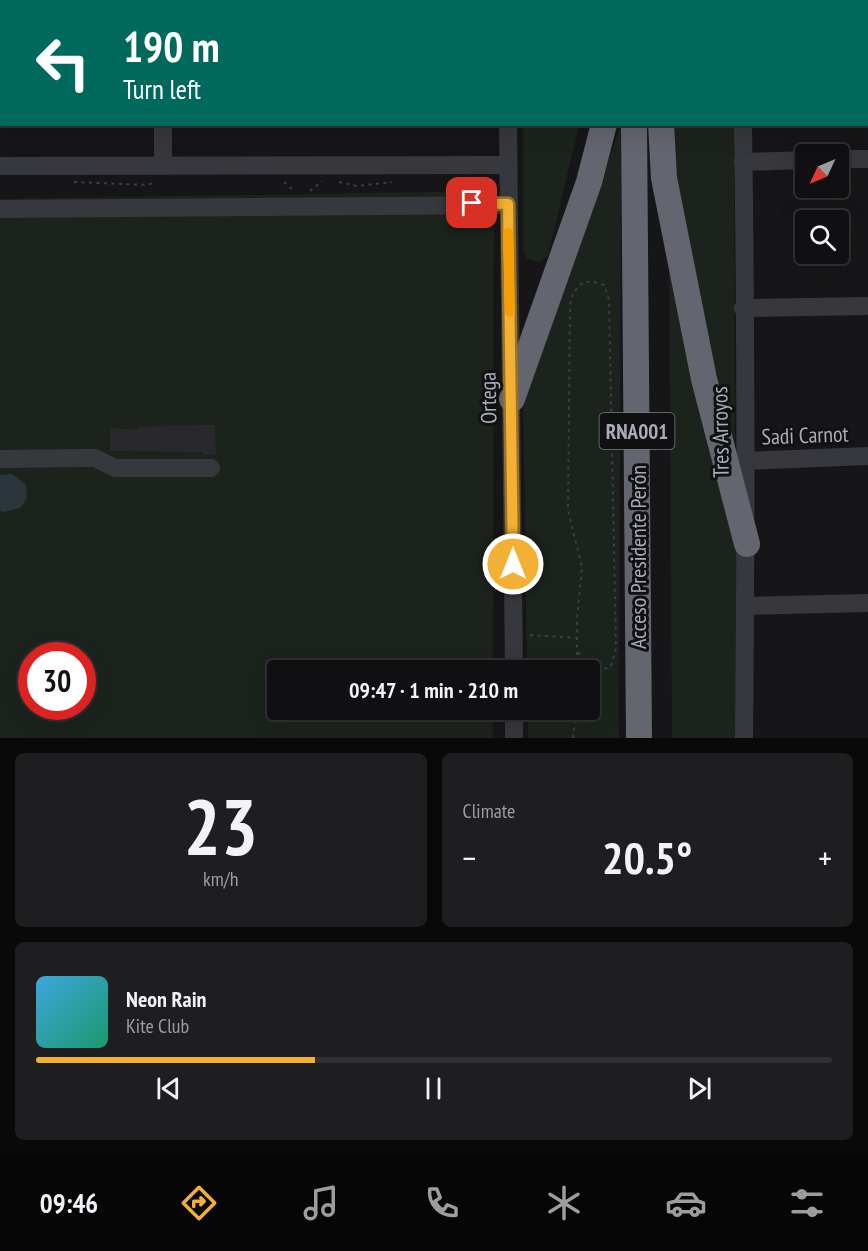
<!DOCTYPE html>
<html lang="en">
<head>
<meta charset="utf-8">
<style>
  :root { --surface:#101012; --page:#1e1e20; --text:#f1f3f6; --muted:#9c9d9f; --line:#303032; --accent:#f2b134 }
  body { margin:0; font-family:"PT Sans Narrow",sans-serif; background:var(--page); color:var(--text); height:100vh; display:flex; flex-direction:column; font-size:22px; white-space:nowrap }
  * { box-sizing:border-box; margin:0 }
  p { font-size:20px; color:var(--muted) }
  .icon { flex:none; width:33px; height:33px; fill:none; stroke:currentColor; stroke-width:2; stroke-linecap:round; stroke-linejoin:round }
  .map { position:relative; height:738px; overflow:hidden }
  .panel { display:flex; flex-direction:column; gap:15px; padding:15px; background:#09090a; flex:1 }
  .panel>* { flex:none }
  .hud { position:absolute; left:0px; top:0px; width:868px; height:126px; box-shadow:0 6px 24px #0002,0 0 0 2px var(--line); background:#00695c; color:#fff; overflow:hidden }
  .needle { width:39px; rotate:226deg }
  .controls { position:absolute; left:795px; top:144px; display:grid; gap:12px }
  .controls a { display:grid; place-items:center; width:54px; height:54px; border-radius:6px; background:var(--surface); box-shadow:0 6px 24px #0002,0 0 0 2px var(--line); font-size:30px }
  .speed { position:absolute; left:18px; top:642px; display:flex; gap:12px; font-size:30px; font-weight:700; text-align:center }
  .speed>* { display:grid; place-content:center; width:78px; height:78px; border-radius:50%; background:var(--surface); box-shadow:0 6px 24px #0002,0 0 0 2px var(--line); line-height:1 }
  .speed .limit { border:9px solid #d22; background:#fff; color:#111 }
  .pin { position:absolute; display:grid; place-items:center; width:51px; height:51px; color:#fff; margin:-26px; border-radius:12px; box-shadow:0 3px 9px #0006 }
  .me { position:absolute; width:66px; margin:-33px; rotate:0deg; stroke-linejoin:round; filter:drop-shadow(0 0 4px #0008) }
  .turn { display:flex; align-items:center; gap:21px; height:126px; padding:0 24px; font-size:27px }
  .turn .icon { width:78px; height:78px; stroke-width:2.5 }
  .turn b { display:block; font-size:42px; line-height:51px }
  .big { font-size:45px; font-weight:800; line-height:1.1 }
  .panel .card { flex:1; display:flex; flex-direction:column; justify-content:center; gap:9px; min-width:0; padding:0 21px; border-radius:9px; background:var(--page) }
  .panel .dial { align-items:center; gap:0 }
  .dial b { font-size:78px; line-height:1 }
  .song { display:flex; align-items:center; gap:18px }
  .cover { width:72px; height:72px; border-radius:9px; background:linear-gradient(135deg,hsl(200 70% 55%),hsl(160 70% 35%)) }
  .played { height:6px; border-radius:3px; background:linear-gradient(90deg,var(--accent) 35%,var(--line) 35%) }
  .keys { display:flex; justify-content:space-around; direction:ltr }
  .heat { display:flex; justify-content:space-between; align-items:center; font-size:33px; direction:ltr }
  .panel .tiles { flex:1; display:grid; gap:15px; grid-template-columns:1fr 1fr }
  .card:last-child { grid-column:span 2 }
  .trip { position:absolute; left:267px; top:660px; width:333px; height:60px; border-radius:6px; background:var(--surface); box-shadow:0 6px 24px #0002,0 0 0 2px var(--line); font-weight:800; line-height:60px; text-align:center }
  .menu { display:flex; height:96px; justify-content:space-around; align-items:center; background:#060607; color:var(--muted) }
  .menu .icon { width:42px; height:42px }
  .menu .active { color:var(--accent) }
  .menu b { font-size:27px; color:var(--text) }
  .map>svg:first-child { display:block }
  .green { fill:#1c231d; fill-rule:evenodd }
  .water { fill:#2c353c }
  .building { fill:#29292c }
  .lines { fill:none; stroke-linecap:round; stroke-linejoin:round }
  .path { stroke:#3d3f44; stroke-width:2; stroke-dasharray:3 4.5; stroke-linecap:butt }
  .minor { stroke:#37383d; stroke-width:18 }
  .highway { stroke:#63666e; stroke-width:26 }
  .route-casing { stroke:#9d7322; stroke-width:15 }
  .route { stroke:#f2b134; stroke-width:10 }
  .slow { stroke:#f59e0b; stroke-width:10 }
  .labels { text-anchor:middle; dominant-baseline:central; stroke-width:6; stroke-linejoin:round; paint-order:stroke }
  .shield { fill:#111113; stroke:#7b7e86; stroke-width:1.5 }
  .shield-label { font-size:21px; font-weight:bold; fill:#a8adb8 }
  .street-label { font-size:22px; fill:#a8adb8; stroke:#111113 }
</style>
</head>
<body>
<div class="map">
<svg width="868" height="738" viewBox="0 0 868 738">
  <rect width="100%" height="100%" fill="#161618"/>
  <g class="green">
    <polygon points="523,125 579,125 548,256 540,262 527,259 523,250"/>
    <polygon points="621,125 619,738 528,738 528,710 590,710 590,670 527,670 523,398"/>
    <polygon points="667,125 734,125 735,473 721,435"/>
    <path d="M494,191L493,670H278V710H493V738H0V199ZM32,656H82V706H32Z"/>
    <polygon points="669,255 736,545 736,738 672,738"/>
  </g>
  <polygon class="water" points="12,474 26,485 27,498 20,508 3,512 0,511 0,475"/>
  <polygon class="building" points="201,425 215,425 216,454 203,455 203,452 110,451 110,428 138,430 138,427"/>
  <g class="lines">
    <g class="path">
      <polyline points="74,182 148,185 154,182"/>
      <polyline points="284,182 293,190"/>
      <polyline points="339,182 357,186 392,182"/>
      <polyline points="310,191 322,181"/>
      <polyline points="530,635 578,638"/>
      <polyline points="577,670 577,619 582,567 568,510 570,305 573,293 581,284 591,281 604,285 609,299 616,648 611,666 596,673 588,669 578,651"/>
      <polyline points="573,738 576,710"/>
    </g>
    <g class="minor">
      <polyline points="161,0 161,2"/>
      <polyline points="507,0 507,2"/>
      <polyline points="741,2 741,0"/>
      <polyline points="867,10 868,10"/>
      <polyline points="163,124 163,165"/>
      <polyline points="508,124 514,670"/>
      <path d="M743,124C746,329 746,534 744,738"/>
      <polyline points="838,159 868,159"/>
      <polyline points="743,162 806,160"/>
      <polyline points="0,166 508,165"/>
      <polyline points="0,209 508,205"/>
      <polyline points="743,308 868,306"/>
      <polyline points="0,459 87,458 95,458 115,468 211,468"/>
      <polyline points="744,461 868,456"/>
      <polyline points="746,606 868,603"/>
      <polyline points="514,738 514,710"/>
    </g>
    <g class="highway">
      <polyline points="651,0 651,2"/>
      <polyline points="620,2 621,0"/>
      <polyline points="634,124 639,738"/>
      <polyline points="661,124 664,178 704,379 747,544"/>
      <polyline points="512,399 589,182 604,124"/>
    </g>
  </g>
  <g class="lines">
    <defs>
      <polyline id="route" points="472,203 508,204 513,564"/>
    </defs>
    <use href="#route" class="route-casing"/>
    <use href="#route" class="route"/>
    <polyline class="slow" points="508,233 510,312"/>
  </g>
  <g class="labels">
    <rect class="shield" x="599.5" y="413" width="75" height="36" rx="4.5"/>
    <g class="shield-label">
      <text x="637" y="431">RNA001</text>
    </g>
    <g class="street-label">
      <text transform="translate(488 398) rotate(-91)">Ortega</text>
      <text transform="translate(720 432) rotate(-91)">Tres Arroyos</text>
      <text transform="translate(805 435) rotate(-2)">Sadi Carnot</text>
      <text transform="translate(638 557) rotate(-90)">Acceso Presidente Perón</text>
    </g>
  </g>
</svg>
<div class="controls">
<a><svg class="needle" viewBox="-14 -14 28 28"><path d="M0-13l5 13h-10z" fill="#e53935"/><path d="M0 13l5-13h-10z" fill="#9c9d9f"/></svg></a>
<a><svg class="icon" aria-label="search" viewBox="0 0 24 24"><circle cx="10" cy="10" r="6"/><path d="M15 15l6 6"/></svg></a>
</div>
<div class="speed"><div class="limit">30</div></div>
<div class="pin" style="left:472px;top:203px;background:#d93025"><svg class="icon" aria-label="arrive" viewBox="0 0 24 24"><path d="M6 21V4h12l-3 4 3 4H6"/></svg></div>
<svg class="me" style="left:513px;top:564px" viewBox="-20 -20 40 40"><circle r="17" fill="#f2b134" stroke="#fff" stroke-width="3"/><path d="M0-11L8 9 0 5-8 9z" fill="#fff"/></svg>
<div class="trip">09:47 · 1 min · 210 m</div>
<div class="hud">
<div class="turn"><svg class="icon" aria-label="left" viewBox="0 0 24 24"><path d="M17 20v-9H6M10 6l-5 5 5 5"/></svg><div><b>190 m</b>Turn left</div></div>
</div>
</div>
<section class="panel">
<div class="tiles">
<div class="card dial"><b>23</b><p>km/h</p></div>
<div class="card"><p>Climate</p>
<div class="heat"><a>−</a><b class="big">20.5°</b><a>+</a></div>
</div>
<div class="card">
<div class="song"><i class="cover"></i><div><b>Neon Rain</b><p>Kite Club</p></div></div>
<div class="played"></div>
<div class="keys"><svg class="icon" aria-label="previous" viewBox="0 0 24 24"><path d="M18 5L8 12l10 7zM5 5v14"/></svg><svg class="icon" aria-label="pause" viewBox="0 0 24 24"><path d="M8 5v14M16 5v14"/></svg><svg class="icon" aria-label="next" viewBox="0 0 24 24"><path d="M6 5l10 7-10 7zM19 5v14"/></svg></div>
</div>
</div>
</section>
<nav class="menu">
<b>09:46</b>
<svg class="icon active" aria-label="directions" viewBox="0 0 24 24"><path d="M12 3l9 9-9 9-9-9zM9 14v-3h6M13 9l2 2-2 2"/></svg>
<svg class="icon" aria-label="music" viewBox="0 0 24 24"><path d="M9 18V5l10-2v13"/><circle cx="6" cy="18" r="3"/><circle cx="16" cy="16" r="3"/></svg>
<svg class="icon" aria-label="phone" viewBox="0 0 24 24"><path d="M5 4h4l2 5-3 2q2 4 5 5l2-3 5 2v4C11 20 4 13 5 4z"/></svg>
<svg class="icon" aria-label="climate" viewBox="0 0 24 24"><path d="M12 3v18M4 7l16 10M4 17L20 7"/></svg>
<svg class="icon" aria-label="car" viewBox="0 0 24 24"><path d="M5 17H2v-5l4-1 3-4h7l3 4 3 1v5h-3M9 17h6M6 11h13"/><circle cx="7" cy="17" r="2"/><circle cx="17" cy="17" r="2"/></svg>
<svg class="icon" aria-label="filters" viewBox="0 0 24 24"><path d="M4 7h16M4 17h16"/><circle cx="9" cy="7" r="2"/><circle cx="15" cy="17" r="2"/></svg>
</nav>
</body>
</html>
